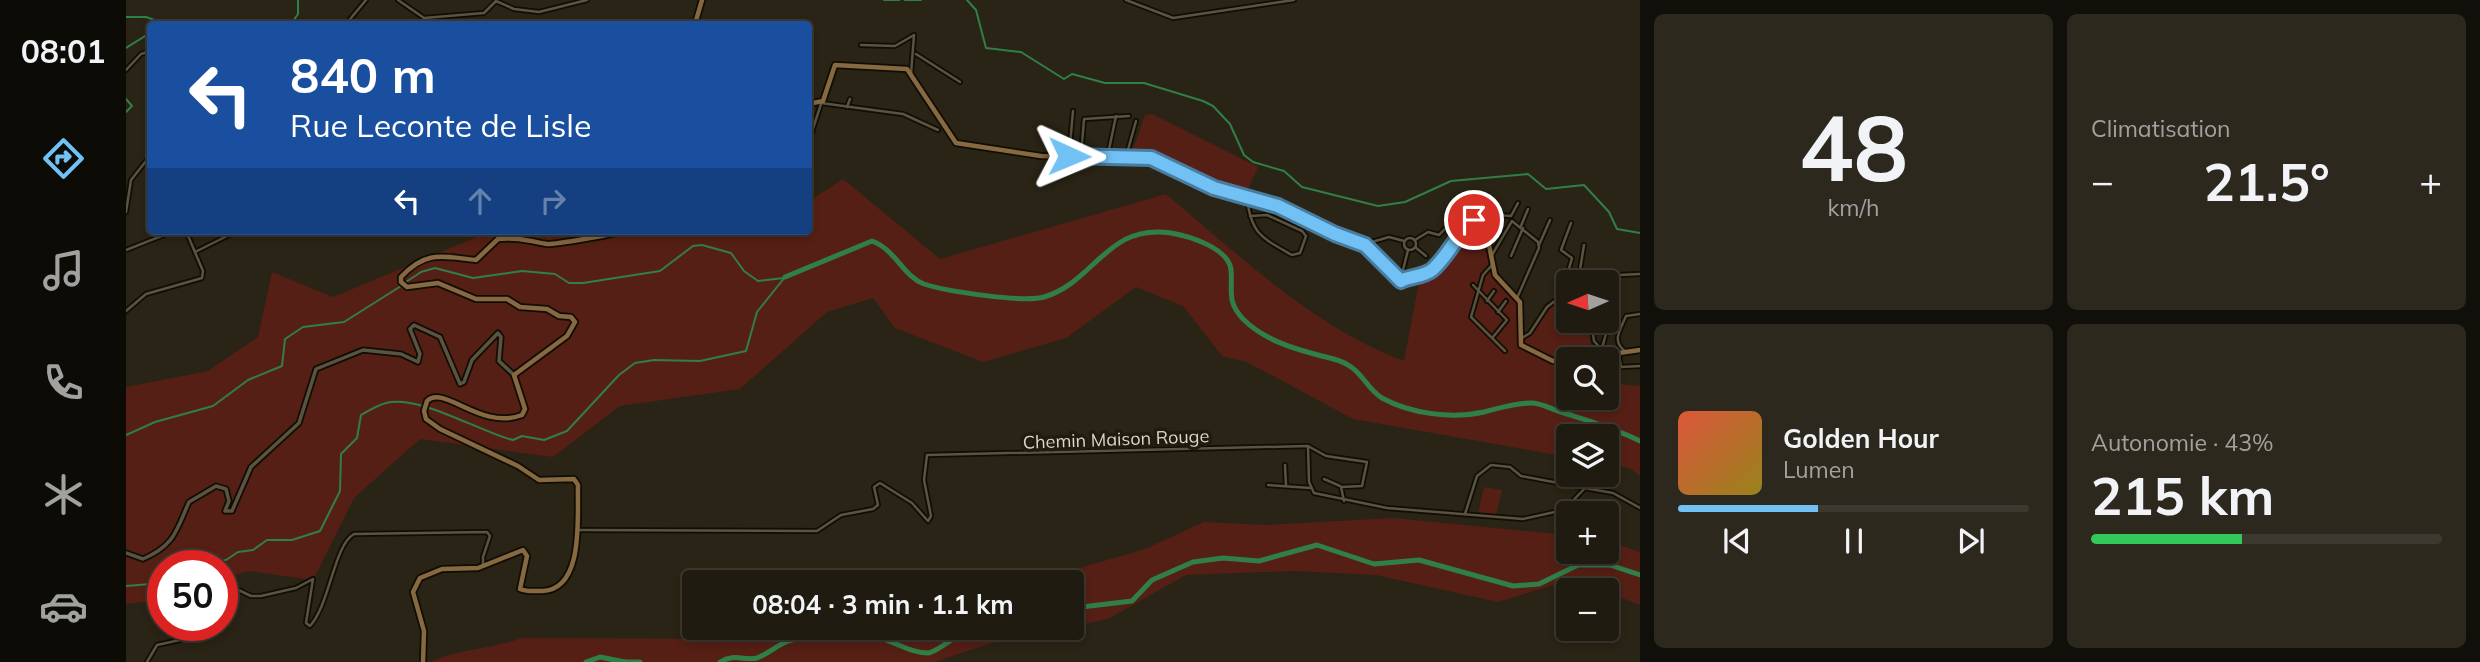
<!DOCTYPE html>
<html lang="fr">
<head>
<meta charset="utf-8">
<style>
  :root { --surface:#1f1b10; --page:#2c281e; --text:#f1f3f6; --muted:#a1a19f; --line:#3c3930; --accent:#71c1f5 }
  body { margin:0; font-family:Mulish,sans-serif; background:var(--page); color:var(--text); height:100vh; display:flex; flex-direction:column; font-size:26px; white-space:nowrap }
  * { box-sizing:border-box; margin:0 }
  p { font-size:23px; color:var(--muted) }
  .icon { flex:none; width:38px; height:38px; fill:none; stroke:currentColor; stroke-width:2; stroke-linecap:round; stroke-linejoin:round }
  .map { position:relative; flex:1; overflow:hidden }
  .side { display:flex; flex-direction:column; gap:14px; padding:14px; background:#110f09; width:840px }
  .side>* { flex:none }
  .top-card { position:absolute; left:21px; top:21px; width:665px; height:214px; border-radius:7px; box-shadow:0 4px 10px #0003,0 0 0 2px var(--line); background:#1a4fa0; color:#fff; overflow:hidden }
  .needle { width:46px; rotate:267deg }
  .tools { position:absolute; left:1430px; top:270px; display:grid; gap:14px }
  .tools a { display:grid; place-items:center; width:63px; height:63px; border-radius:7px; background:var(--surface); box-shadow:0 4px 10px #0003,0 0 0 2px var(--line); font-size:35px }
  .speed { position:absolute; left:21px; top:550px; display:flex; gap:14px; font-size:35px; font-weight:700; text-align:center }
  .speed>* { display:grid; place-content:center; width:91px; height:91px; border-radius:50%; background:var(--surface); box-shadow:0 4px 10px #0003,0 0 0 2px var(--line); line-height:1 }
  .speed .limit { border:10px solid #d22; background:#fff; color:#111 }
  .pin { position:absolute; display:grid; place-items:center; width:60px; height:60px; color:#fff; margin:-30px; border:4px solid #fff; border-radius:50%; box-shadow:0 2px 7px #0007 }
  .me { position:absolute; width:77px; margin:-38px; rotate:91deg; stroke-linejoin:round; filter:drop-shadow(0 0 5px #0008) }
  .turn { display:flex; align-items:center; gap:24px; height:147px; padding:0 28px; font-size:32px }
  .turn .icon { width:91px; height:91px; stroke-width:2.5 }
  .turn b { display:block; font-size:49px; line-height:60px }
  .lanes { display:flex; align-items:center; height:66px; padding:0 28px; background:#0003; justify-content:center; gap:35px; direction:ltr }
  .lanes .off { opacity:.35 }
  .big { font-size:52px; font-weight:700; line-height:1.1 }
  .side .widget { flex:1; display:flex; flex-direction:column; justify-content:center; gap:10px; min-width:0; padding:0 24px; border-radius:10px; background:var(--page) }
  .side .dial { align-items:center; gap:0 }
  .dial b { font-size:91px; line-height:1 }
  .song { display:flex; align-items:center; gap:21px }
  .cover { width:84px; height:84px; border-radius:10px; background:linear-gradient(135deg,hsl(10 70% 55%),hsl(50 70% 35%)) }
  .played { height:7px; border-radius:4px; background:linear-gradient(90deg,var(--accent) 40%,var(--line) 40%) }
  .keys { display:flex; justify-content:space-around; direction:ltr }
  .heat { display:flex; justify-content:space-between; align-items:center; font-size:38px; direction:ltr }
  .charge { height:10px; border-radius:5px; background:linear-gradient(90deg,#34c759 43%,var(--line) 0) }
  .side .tiles { flex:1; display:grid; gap:14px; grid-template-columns:repeat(2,1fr) }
  .trip { position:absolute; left:556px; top:570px; width:402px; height:70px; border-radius:7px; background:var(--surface); box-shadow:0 4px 10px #0003,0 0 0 2px var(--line); font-weight:700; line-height:70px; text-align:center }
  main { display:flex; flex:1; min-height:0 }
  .tabs { display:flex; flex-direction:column; width:126px; justify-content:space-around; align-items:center; background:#0c0b06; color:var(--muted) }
  .tabs .icon { width:49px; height:49px }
  .tabs .on { color:var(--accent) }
  .tabs b { font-size:32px; color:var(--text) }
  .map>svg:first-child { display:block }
  .green { fill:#551f15 }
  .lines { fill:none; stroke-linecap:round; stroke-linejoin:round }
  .stream { stroke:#317f48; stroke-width:2 }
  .river { stroke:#317f48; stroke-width:5 }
  .minor-casing { stroke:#120d02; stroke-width:6 }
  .tertiary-casing { stroke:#120d02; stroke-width:7 }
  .secondary-casing { stroke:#120d02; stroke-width:8 }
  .minor { stroke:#585342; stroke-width:2.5 }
  .tertiary { stroke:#585342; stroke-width:3.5 }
  .secondary { stroke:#866842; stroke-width:4.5 }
  .route-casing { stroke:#497d9f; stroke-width:18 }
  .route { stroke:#71c1f5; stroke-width:12 }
  .labels { text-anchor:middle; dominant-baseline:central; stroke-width:7; stroke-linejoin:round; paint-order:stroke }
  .street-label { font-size:18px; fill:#d9d6cc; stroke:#201b0c }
</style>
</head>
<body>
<main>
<nav class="tabs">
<b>08:01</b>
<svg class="icon on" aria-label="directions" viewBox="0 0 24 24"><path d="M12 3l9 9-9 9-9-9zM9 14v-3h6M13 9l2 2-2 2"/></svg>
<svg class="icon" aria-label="music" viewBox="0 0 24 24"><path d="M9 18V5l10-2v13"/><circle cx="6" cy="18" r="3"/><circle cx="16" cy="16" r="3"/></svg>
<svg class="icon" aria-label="phone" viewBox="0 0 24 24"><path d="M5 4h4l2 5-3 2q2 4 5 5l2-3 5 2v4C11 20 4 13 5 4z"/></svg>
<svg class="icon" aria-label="climate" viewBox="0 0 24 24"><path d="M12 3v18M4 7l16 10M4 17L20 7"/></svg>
<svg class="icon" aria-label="car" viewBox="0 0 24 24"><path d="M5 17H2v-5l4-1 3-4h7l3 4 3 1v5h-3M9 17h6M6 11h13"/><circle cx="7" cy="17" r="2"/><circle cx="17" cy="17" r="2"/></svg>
</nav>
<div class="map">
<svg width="1514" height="662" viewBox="0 0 1514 662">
  <rect width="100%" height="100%" fill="#292415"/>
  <g class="green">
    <polygon points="1026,114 1132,167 1119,196 1082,183 1031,159 1002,155 1004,146 1008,147 1019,115"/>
    <path d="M717,179L814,259L1040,194C1114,256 1186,326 1278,361L1293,282L1318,264L1343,225L1356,229L1368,280L1392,305L1393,329L1402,336C1412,318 1421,296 1442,294V320H1462L1466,359H1442V397H1480L1481,383L1514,386V476L1503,468L1481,464L1480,436H1442V457L1227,419L1121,362L1096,356L1057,306L1010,287L940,338L857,362L769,328L747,298L701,312L614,389L494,406L427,457L294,439L228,498L187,580L122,571L96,580V565H37V599L0,604V387L82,371L132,337L146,272L207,297L365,231H682L683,201Z"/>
    <polygon points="1358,487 1376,490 1370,516 1352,514"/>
    <polygon points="1267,518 1442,535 1442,551 1480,551 1481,541 1514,552 1514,605 1447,579 1372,602 1250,575 1169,571 1060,575 982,619 947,626 947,583 902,583 1019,549 1078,522 1141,525"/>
    <path d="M626,628H937L862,644L809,662H303C333,649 365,649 396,638L600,639Z"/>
  </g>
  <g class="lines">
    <g class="stream">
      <polyline points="758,0 773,0"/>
      <polyline points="779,0 795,0"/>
      <polyline points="841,0 850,10 860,48 895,52 938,79 946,74 979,83 1018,83 1077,101 1087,106 1104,124 1118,155 1127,162 1158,171 1176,187 1252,206 1279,202 1325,181 1402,174 1420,189 1458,185 1483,212 1491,229 1514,233"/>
      <polyline points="0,17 20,17 40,24"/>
      <polyline points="51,24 67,21 77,24"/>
      <polyline points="108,24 143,24"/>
      <polyline points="165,24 172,14 172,0"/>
      <polyline points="0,48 24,33"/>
      <polyline points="0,99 6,106 0,112"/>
      <polyline points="280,282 295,272 309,268 347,278 396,271 429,274 443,283 457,283 534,271 567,246 576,245 605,253 618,271 632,281 658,278"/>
      <polyline points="0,435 29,422 87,406 122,380 156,366 159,339 177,327 218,322 275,286"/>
      <path d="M79,565L100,560L112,552L127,550L141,540H166L194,531L214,491L215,454L231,438L235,415C242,411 252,405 260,403C292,394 354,432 387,440L396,436L418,440L441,431L493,375L509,363L528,360L574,361L620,351L631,312L659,277"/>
      <polyline points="0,586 37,583"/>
    </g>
    <g class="river">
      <path d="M659,277L746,241C770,250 777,276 798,284C819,291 897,303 918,297C969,282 981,223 1045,233C1063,236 1103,248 1105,270C1107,290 1100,301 1117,319C1137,339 1165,348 1192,355C1202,358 1213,359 1222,365C1237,373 1241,389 1256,398C1285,414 1326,419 1358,412C1374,408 1388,403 1405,403C1416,403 1425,409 1435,412C1463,421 1488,428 1514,441"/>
      <polyline points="947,608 1006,601 1026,580 1067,562 1097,558 1133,561 1191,545 1248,564 1293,560 1387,586 1413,584 1452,565 1484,565 1514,575"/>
      <polyline points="460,662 474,657 499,662"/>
      <polyline points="499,662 514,662"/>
      <path d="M594,662C608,653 619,661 631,658C640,655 650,646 660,642C671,637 734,634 747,636C767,640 783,653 803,653C818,648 827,635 844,632C866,629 885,641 906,628"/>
    </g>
    <defs>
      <g id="minor">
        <polyline points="272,0 298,18 358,13 370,1 388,9 413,12 461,0"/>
        <polyline points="1000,0 1047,18 1168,0"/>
        <polyline points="220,24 240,0"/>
        <polyline points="735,45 769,46 788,35 785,74"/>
        <polyline points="790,54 834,82"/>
        <polyline points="0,70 15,54 24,51"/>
        <polyline points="695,103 777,114 812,130"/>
        <polyline points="721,107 724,99"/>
        <polyline points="682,144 695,104"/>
        <polyline points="957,149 966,154 982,154 990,116"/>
        <polyline points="943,156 947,111"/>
        <polyline points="955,156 958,119 1003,116"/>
        <polyline points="1000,157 1010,121"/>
        <path d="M1121,198C1125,234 1136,238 1166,255L1174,253L1180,236L1176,231L1141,215L1124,216"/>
        <polyline points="0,212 5,180 24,156"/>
        <polyline points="1354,221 1371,215 1385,216 1392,203"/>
        <polyline points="1395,226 1402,209"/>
        <polyline points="1206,227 1246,242 1263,237 1278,241"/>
        <circle cx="1284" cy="244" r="6"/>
        <polyline points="1289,240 1302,232 1313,235 1331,217 1337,220"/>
        <polyline points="1413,245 1424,220"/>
        <polyline points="1289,247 1300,256"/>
        <polyline points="0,250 48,231"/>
        <polyline points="69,252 111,231"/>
        <polyline points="1366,255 1386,221 1412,242 1413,248 1391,298"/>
        <polyline points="1385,256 1397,228"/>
        <polyline points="1366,265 1357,275 1345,317 1379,351"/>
        <polyline points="1276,274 1282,250"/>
        <polyline points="1452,282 1458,245"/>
        <polyline points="1456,282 1472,276 1514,274"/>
        <polyline points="1347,285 1381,320 1367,337"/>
        <polyline points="1435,297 1446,258 1435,250 1445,223"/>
        <polyline points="1361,301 1368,291"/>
        <polyline points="0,311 20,294 76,278 77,271 60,231"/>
        <polyline points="1372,312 1380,301"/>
        <polyline points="1465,320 1468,341 1480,354"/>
        <polyline points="1396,338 1404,333 1421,307 1442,291"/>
        <polyline points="1476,348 1491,295"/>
        <path d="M1500,352C1485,341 1494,331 1500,316L1514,314"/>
        <polyline points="1493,355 1495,367 1514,366"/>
        <polyline points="1182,446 1183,482 1188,493 1261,508 1397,519 1438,510 1459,488 1487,493 1514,508"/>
        <polyline points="1159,465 1160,486"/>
        <polyline points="1198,479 1214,486"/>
        <polyline points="1142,485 1185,488"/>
        <polyline points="1339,514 1351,476 1365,465 1384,467 1395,476 1459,488"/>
        <polyline points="451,530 691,531 715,515 747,509 752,505 748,487 754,483 786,503 802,521 805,516 798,480 801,455 1182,446 1200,456 1241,462 1236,486 1215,487 1218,501"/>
        <path d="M96,588L106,587L125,596H135L170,588L187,579L180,623L184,626C204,604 208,545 228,534L361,532L364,536L357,557V566"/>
        <polyline points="21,662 31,645 54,640 55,625"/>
      </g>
      <path id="tertiary" d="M0,553L17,559C49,545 50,531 63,502L90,486L100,489L103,501L99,511H106L125,467L173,423L190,369L237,350L275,354L292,362L294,354L284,329L288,325L314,337L334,384L338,382L346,360L372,333L375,337L373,361L388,375"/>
      <g id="secondary">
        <polyline points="569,24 576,0"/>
        <polyline points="682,104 697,101 709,65 781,69 830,143 915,156 1025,158 1088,188 1152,206 1209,234 1239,245 1275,281 1306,270 1326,250 1342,223 1351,220 1360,230 1369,275 1394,302 1395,345 1427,361 1442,360"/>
        <polyline points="1451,359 1514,350"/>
        <path d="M297,662L298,631L287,592L294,578L316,569L352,568L397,550L401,556L394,589C401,592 408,591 416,591C459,590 451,515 452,485L448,479L413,480L392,466L314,429L300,419L298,411L301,401C318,384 355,431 396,415L399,409L388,375L441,336L449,322L445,317L433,316L421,309L394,307L381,299H350L312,283L281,287L275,282V277C301,249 318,257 350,260L372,239C389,237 404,241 421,244C425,245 492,234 496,231"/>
      </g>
    </defs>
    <use href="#minor" class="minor-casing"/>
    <use href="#tertiary" class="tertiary-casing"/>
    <use href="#secondary" class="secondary-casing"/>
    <use href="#minor" class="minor"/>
    <use href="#tertiary" class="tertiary"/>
    <use href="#secondary" class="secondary"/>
  </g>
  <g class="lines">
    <defs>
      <path id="route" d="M943,156L1025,158L1088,188L1152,206L1209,234L1239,245L1275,281C1284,276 1297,277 1306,270C1321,258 1337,225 1348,220"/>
    </defs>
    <use href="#route" class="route-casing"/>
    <use href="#route" class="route"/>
  </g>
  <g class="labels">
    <g class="street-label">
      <text transform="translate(990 439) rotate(-2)">Chemin Maison Rouge</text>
    </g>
  </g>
</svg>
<div class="tools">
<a><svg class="needle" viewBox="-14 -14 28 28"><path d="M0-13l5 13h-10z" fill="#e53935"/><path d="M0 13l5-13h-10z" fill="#a1a19f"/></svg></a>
<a><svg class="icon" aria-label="search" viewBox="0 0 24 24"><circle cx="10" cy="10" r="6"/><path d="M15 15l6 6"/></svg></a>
<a><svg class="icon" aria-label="layers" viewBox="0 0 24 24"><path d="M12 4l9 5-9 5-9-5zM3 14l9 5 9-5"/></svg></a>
<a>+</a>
<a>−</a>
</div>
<div class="speed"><div class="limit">50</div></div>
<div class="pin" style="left:1348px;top:220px;background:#d93025"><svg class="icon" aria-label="arrive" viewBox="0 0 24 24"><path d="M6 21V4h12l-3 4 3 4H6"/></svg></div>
<svg class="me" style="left:943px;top:156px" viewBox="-20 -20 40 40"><path d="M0-17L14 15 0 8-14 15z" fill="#71c1f5" stroke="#fff" stroke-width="4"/></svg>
<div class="trip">08:04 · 3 min · 1.1 km</div>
<div class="top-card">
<div class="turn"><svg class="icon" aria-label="left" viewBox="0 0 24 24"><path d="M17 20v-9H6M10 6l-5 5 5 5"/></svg><div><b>840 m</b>Rue Leconte de Lisle</div></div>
<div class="lanes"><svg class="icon" aria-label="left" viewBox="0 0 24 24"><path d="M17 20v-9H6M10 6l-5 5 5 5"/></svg><svg class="icon off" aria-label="ahead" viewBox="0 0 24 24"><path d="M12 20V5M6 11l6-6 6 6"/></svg><svg class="icon off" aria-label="right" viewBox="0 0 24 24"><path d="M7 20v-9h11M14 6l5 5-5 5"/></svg></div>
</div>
</div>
<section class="side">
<div class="tiles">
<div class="widget dial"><b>48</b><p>km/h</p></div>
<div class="widget"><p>Climatisation</p>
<div class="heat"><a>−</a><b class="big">21.5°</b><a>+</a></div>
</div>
<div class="widget">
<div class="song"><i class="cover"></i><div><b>Golden Hour</b><p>Lumen</p></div></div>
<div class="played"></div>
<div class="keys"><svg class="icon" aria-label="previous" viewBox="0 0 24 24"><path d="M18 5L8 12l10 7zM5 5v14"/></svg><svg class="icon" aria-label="pause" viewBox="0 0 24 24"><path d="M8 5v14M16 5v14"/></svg><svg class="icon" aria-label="next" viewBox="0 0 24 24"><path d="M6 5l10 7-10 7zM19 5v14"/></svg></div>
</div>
<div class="widget"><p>Autonomie · 43%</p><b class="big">215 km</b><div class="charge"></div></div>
</div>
</section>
</main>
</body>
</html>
